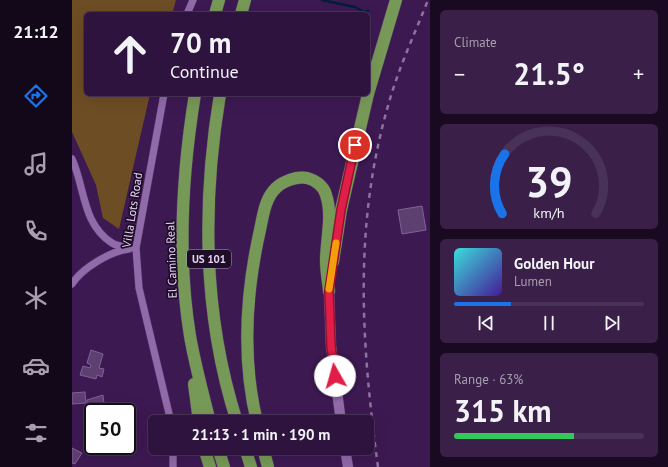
<!DOCTYPE html>
<html lang="en">
<head>
<meta charset="utf-8">
<style>
  :root { --surface:#2e133e; --page:#3a2049; --text:#f1f3f6; --muted:#a79eb0; --line:#493258; --accent:#1a73e8 }
  body { margin:0; font-family:"PT Sans",sans-serif; background:var(--page); color:var(--text); height:100vh; display:flex; flex-direction:column; font-size:15px; white-space:nowrap }
  * { box-sizing:border-box; margin:0 }
  p { font-size:13px; color:var(--muted) }
  .icon { flex:none; width:22px; height:22px; fill:none; stroke:currentColor; stroke-width:2; stroke-linecap:round; stroke-linejoin:round }
  .map { position:relative; flex:1; overflow:hidden }
  .sheet { display:flex; flex-direction:column; gap:10px; padding:10px; background:#190a22; width:238px }
  .sheet>* { flex:none }
  .guide { position:absolute; left:12px; top:12px; width:286px; height:84px; border-radius:6px; box-shadow:0 4px 16px #0002,0 0 0 1px var(--line); background:#2e133e; color:var(--text); overflow:hidden }
  .speed { position:absolute; left:12px; top:403px; display:flex; gap:8px; font-size:20px; font-weight:700; text-align:center }
  .speed>* { display:grid; place-content:center; width:52px; height:52px; border-radius:50%; background:var(--surface); box-shadow:0 4px 16px #0002,0 0 0 1px var(--line); line-height:1 }
  .speed .limit { border:2px solid #111; border-radius:6px; background:#fff; color:#111 }
  .pin { position:absolute; display:grid; place-items:center; width:34px; height:34px; color:#fff; margin:-17px; border:2px solid #fff; border-radius:50%; box-shadow:0 1px 4px #0007 }
  .me { position:absolute; width:44px; margin:-22px; rotate:353deg; stroke-linejoin:round; filter:drop-shadow(0 0 3px #0008) }
  .turn { display:flex; align-items:center; gap:14px; height:84px; padding:0 20px; font-size:18px }
  .turn .icon { width:52px; height:52px; stroke-width:2.5 }
  .turn b { display:block; font-size:28px; line-height:34px }
  .big { font-size:30px; font-weight:700; line-height:1.1 }
  .sheet .widget { flex:1; display:flex; flex-direction:column; justify-content:center; gap:6px; min-width:0; padding:0 14px; border-radius:6px; background:var(--page) }
  .sheet .dial { align-items:center; gap:0 }
  .dial svg { height:104px; overflow:visible; fill:none; stroke:var(--line); stroke-width:7; stroke-linecap:round; text-anchor:middle }
  .dial text { fill:var(--text); stroke:none }
  .song { display:flex; align-items:center; gap:12px }
  .cover { width:48px; height:48px; border-radius:6px; background:linear-gradient(135deg,hsl(180 70% 55%),hsl(260 70% 35%)) }
  .played { height:4px; border-radius:2px; background:linear-gradient(90deg,var(--accent) 30%,var(--line) 30%) }
  .keys { display:flex; justify-content:space-around; direction:ltr }
  .heat { display:flex; justify-content:space-between; align-items:center; font-size:22px; direction:ltr }
  .charge { height:6px; border-radius:3px; background:linear-gradient(90deg,#34c759 63%,var(--line) 0) }
  .trip { position:absolute; left:76px; top:415px; width:226px; height:40px; border-radius:6px; background:var(--surface); box-shadow:0 4px 16px #0002,0 0 0 1px var(--line); font-weight:700; line-height:40px; text-align:center }
  main { display:flex; flex:1; min-height:0 }
  .menu { display:flex; flex-direction:column; width:72px; justify-content:space-around; align-items:center; background:#120819; color:var(--muted) }
  .menu .icon { width:28px; height:28px }
  .menu .active { color:var(--accent) }
  .menu b { font-size:18px; color:var(--text) }
  .map>svg:first-child { display:block }
  .green { fill:#6d4d24 }
  .lines { fill:none; stroke-linecap:round; stroke-linejoin:round }
  .stream { stroke:#011f3c; stroke-width:2.5 }
  .building { fill:#5d4070; stroke:#845e9d }
  .street-casing { stroke:#573768; stroke-width:8 }
  .secondary-casing { stroke:#573768; stroke-width:11 }
  .highway-casing { stroke:#573768; stroke-width:13 }
  .street { stroke:#916aaa; stroke-width:7 }
  .secondary { stroke:#916aaa; stroke-width:10 }
  .highway { stroke:#779957; stroke-width:12 }
  .rail { stroke:#8e72a0; stroke-width:2.5; stroke-dasharray:5 5; stroke-linecap:butt }
  .route-casing { stroke:#92132f; stroke-width:10 }
  .route { stroke:#e11d48; stroke-width:7 }
  .slow { stroke:#f59e0b; stroke-width:7 }
  .labels { text-anchor:middle; dominant-baseline:central; stroke-width:3.5; stroke-linejoin:round; paint-order:stroke }
  .shield { fill:#1d0d26; stroke:#aa98b8; stroke-width:1 }
  .shield-label { font-size:11px; font-weight:bold; fill:#e7d3f6 }
  .street-label { font-size:12px; fill:#e7d3f6; stroke:#1d0d26 }
</style>
</head>
<body>
<main>
<nav class="menu">
<b>21:12</b>
<svg class="icon active" aria-label="directions" viewBox="0 0 24 24"><path d="M12 3l9 9-9 9-9-9zM9 14v-3h6M13 9l2 2-2 2"/></svg>
<svg class="icon" aria-label="music" viewBox="0 0 24 24"><path d="M9 18V5l10-2v13"/><circle cx="6" cy="18" r="3"/><circle cx="16" cy="16" r="3"/></svg>
<svg class="icon" aria-label="phone" viewBox="0 0 24 24"><path d="M5 4h4l2 5-3 2q2 4 5 5l2-3 5 2v4C11 20 4 13 5 4z"/></svg>
<svg class="icon" aria-label="climate" viewBox="0 0 24 24"><path d="M12 3v18M4 7l16 10M4 17L20 7"/></svg>
<svg class="icon" aria-label="car" viewBox="0 0 24 24"><path d="M5 17H2v-5l4-1 3-4h7l3 4 3 1v5h-3M9 17h6M6 11h13"/><circle cx="7" cy="17" r="2"/><circle cx="17" cy="17" r="2"/></svg>
<svg class="icon" aria-label="filters" viewBox="0 0 24 24"><path d="M4 7h16M4 17h16"/><circle cx="9" cy="7" r="2"/><circle cx="15" cy="17" r="2"/></svg>
</nav>
<div class="map">
<svg width="358" height="467" viewBox="0 0 358 467">
  <rect width="100%" height="100%" fill="#3d1952"/>
  <polygon class="green" points="0,0 104,0 100,14 14,14 14,94 78,94 47,229 31,218 24,185 0,132"/>
  <g class="lines">
    <polyline class="stream" points="250,0 283,7 292,12 296,11"/>
  </g>
  <g class="building">
    <polygon points="350,206 354,230 330,234 326,210"/>
    <polygon points="19,350 31,354 27,368 32,369 30,377 25,375 24,379 8,375 11,366 18,368 19,365 15,363"/>
    <polygon points="13,392 14,403 0,404 0,393"/>
    <polygon points="31,395 32,404 26,405 27,412 21,412 21,435 19,435 20,432 17,431 18,427 15,400"/>
    <polygon points="0,448 10,453 3,464 0,463"/>
  </g>
  <g class="lines">
    <defs>
      <g id="street">
        <polyline points="115,14 121,0"/>
        <polyline points="92,94 64,248 67,288 99,422"/>
        <path d="M0,159C13,187 10,224 40,243C46,247 56,247 64,248"/>
        <path d="M0,284C10,268 39,251 57,249"/>
        <polyline points="101,467 101,448"/>
      </g>
      <g id="secondary">
        <polyline points="257,291 259,346 269,422"/>
        <polyline points="273,448 276,467"/>
      </g>
      <g id="highway">
        <polyline points="143,14 147,0"/>
        <polyline points="169,14 173,0"/>
        <path d="M123,94C110,174 105,256 118,336C123,365 131,394 138,422"/>
        <path d="M148,94C130,203 131,316 165,422"/>
        <polyline points="296,94 324,0"/>
        <polyline points="261,262 269,210 296,94"/>
        <polyline points="122,384 127,422"/>
        <path d="M185,422C170,360 174,292 188,230C191,216 193,198 204,188C211,181 225,176 235,178C243,180 252,186 254,195C261,215 254,240 254,261C254,271 256,281 257,291"/>
        <polyline points="132,448 138,467"/>
        <polyline points="146,448 152,467"/>
        <polyline points="173,448 179,467"/>
        <polyline points="191,448 196,467"/>
      </g>
    </defs>
    <use href="#street" class="street-casing"/>
    <use href="#secondary" class="secondary-casing"/>
    <use href="#highway" class="highway-casing"/>
    <use href="#street" class="street"/>
    <use href="#secondary" class="secondary"/>
    <use href="#highway" class="highway"/>
    <path class="rail" d="M306,467C289,341 281,222 318,99C328,65 343,33 356,0"/>
  </g>
  <g class="lines">
    <defs>
      <polyline id="route" points="263,376 259,346 257,291 269,210 283,145"/>
    </defs>
    <use href="#route" class="route-casing"/>
    <use href="#route" class="route"/>
    <polyline class="slow" points="257,289 264,243"/>
  </g>
  <g class="labels">
    <rect class="shield" x="115" y="250" width="44" height="18" rx="3"/>
    <g class="shield-label">
      <text x="137" y="259">US 101</text>
    </g>
    <g class="street-label">
      <text transform="translate(60 210) rotate(-81)">Villa Lots Road</text>
      <text transform="translate(99 260) rotate(-92)">El Camino Real</text>
    </g>
  </g>
</svg>
<div class="speed"><div class="limit">50</div></div>
<div class="pin" style="left:283px;top:145px;background:#d93025"><svg class="icon" aria-label="arrive" viewBox="0 0 24 24"><path d="M6 21V4h12l-3 4 3 4H6"/></svg></div>
<svg class="me" style="left:263px;top:376px" viewBox="-20 -20 40 40"><circle r="19" fill="#fff"/><path d="M0-13L10 11 0 6-10 11z" fill="#e11d48"/></svg>
<div class="trip">21:13 · 1 min · 190 m</div>
<div class="guide">
<div class="turn"><svg class="icon" aria-label="ahead" viewBox="0 0 24 24"><path d="M12 20V5M6 11l6-6 6 6"/></svg><div><b>70 m</b>Continue</div></div>
</div>
</div>
<section class="sheet">
<div class="widget"><p>Climate</p>
<div class="heat"><a>−</a><b class="big">21.5°</b><a>+</a></div>
</div>
<div class="widget dial"><svg viewBox="0 0 100 80">
<path d="M14 69A42 42 0 1 1 86 69"/>
<path d="M14 69A42 42 0 0 1 16 23" stroke="#1a73e8"/>
<text x="50" y="56" font-size="32" font-weight="700">39</text>
<text x="50" y="72" font-size="11">km/h</text>
</svg></div>
<div class="widget">
<div class="song"><i class="cover"></i><div><b>Golden Hour</b><p>Lumen</p></div></div>
<div class="played"></div>
<div class="keys"><svg class="icon" aria-label="previous" viewBox="0 0 24 24"><path d="M18 5L8 12l10 7zM5 5v14"/></svg><svg class="icon" aria-label="pause" viewBox="0 0 24 24"><path d="M8 5v14M16 5v14"/></svg><svg class="icon" aria-label="next" viewBox="0 0 24 24"><path d="M6 5l10 7-10 7zM19 5v14"/></svg></div>
</div>
<div class="widget"><p>Range · 63%</p><b class="big">315 km</b><div class="charge"></div></div>
</section>
</main>
</body>
</html>
